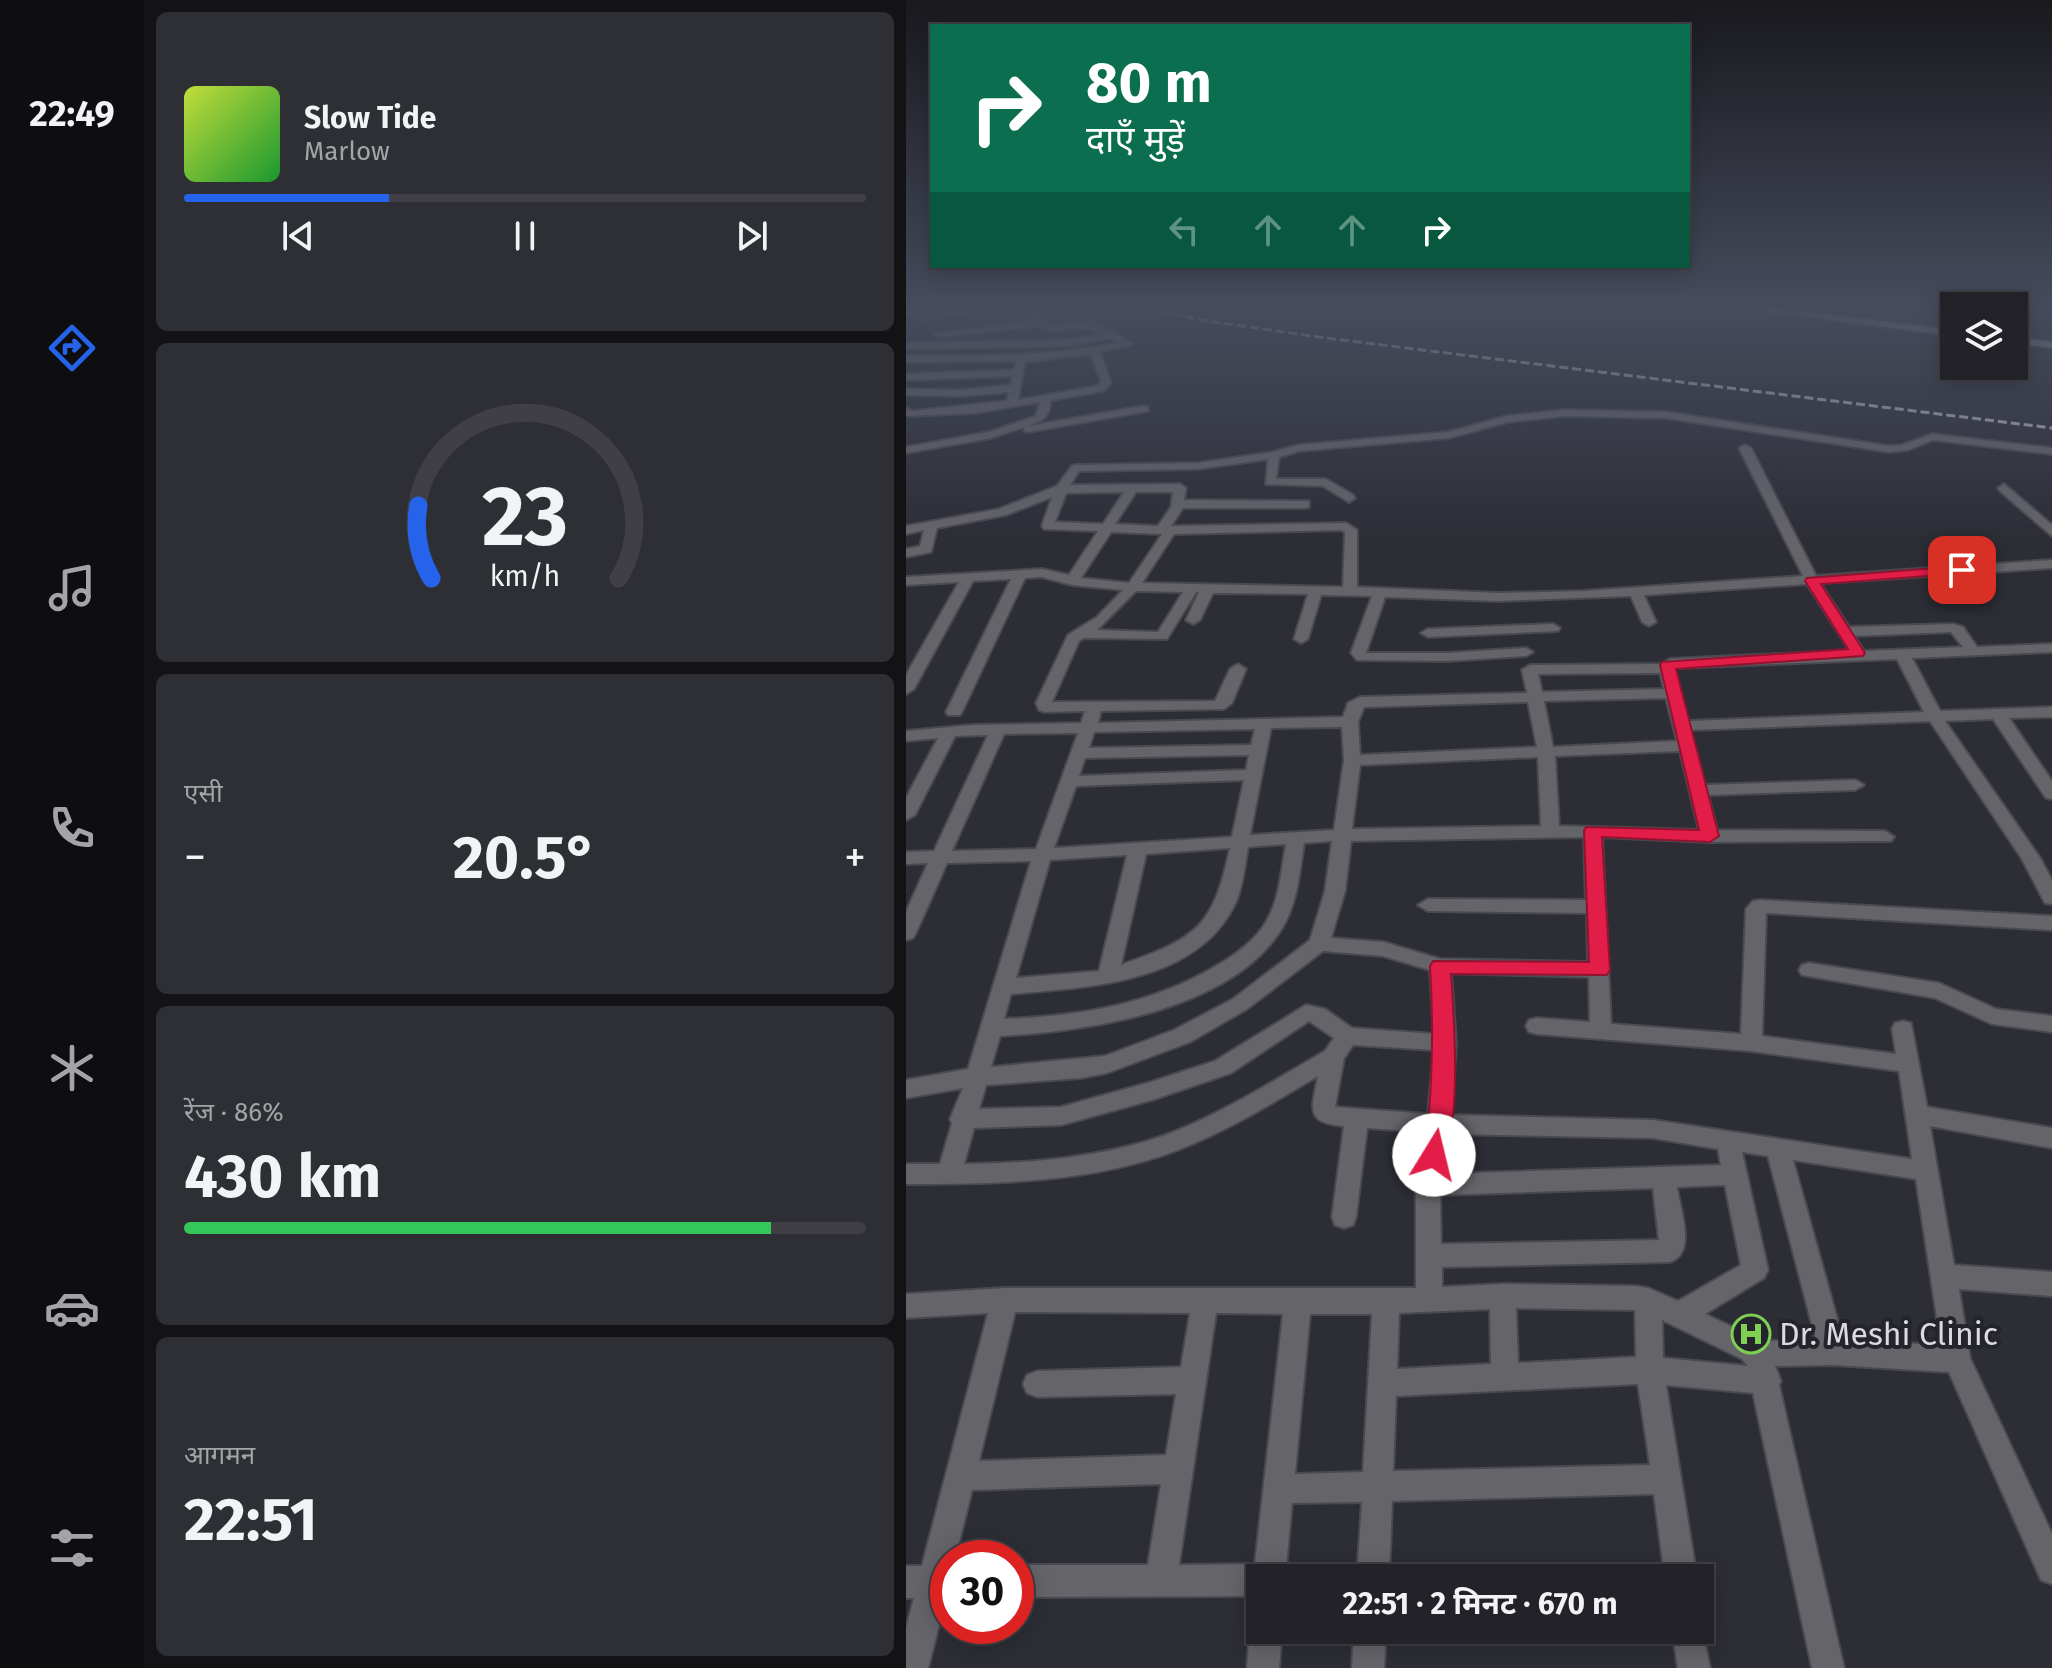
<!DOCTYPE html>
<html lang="hi">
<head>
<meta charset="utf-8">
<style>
  :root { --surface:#222228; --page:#2e2f34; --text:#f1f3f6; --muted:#a2a4a8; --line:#3f3f45; --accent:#2563eb }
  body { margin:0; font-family:"Fira Sans","Noto Sans Devanagari",sans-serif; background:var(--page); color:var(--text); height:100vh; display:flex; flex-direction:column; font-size:30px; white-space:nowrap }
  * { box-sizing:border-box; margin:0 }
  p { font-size:26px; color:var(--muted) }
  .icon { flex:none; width:44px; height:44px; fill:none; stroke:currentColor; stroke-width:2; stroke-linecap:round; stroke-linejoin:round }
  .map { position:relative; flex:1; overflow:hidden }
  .drawer { display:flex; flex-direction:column; gap:12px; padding:12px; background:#131316; width:762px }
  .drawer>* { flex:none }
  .guide { position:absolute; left:24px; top:24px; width:760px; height:244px; border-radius:0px; box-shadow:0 4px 20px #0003,0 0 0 2px var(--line); background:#0b6e4f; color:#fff; overflow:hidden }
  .tools { position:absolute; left:1034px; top:292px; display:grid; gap:16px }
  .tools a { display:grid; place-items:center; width:88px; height:88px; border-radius:0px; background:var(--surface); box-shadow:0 4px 20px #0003,0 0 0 2px var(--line); font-size:40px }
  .speed { position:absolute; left:24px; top:1540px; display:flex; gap:16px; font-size:40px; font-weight:700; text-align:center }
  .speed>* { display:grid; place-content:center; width:104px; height:104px; border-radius:50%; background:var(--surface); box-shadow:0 4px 20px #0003,0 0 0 2px var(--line); line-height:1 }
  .speed .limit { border:12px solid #d22; background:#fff; color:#111 }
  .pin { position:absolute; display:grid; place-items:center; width:68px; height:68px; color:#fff; margin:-34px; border-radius:16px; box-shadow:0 4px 12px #0006 }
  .me { position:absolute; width:88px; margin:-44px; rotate:9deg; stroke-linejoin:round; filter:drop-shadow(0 0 6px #0008) }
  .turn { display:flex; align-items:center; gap:28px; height:168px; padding:0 24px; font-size:36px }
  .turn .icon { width:104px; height:104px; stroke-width:2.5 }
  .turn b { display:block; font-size:56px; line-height:68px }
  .lanes { display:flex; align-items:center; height:76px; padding:0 24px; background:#0003; justify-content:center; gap:40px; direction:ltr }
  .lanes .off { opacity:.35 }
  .big { font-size:60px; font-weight:700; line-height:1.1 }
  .drawer .tile { flex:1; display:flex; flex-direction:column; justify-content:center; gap:12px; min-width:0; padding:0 28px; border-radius:12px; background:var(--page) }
  .drawer .dial { align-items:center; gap:0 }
  .dial svg { height:208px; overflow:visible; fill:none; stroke:var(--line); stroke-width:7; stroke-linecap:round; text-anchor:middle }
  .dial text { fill:var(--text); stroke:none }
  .song { display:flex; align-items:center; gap:24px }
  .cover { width:96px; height:96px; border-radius:12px; background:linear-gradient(135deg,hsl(70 70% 55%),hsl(130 70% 35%)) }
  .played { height:8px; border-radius:4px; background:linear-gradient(90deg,var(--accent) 30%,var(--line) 30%) }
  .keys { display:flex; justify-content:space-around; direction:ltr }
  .heat { display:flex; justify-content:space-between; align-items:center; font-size:44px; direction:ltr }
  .charge { height:12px; border-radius:6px; background:linear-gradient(90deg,#34c759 86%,var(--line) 0) }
  .trip { position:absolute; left:340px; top:1564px; width:468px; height:80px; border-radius:0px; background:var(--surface); box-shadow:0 4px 20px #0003,0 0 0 2px var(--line); font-weight:700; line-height:80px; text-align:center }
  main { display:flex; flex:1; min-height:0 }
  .tabs { display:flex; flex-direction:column; width:144px; justify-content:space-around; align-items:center; background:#0e0e10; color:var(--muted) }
  .tabs .icon { width:56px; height:56px }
  .tabs .current { color:var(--accent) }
  .tabs b { font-size:36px; color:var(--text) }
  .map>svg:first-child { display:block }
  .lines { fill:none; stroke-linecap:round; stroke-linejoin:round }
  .minor-casing { stroke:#494951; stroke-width:4 }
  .trunk-casing { stroke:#494951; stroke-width:4 }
  .minor { fill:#646469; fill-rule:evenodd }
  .trunk { fill:#a4a4ae; fill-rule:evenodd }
  .rail { stroke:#babac0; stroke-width:3; stroke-dasharray:9 4; stroke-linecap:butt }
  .route { fill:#e11d48; stroke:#92132f; stroke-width:2 }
  .labels { text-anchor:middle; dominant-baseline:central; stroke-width:8; stroke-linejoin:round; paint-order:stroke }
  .near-poi-label { font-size:32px; fill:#dadae0; stroke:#24242c; text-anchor:start }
</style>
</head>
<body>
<main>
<nav class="tabs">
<b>22:49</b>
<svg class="icon current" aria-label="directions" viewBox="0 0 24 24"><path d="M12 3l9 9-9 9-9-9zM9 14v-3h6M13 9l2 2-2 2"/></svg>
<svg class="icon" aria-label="music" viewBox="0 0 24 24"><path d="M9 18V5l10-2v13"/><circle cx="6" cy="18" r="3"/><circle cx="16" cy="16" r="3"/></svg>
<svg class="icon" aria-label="phone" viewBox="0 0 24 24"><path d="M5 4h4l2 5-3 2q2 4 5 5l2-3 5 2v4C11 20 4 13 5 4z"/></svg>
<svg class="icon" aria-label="climate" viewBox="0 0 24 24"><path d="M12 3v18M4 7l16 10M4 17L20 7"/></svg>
<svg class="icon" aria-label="car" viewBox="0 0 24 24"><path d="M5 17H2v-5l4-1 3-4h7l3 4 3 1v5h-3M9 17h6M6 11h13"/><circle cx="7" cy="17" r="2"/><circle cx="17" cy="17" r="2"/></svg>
<svg class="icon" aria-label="filters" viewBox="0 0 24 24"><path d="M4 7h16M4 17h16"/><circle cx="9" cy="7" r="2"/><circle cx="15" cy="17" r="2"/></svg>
</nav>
<section class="drawer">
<div class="tile">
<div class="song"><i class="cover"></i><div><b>Slow Tide</b><p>Marlow</p></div></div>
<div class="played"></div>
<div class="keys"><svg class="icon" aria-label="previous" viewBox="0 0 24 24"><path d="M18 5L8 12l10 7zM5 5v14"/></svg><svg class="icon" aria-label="pause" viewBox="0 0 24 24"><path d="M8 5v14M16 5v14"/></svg><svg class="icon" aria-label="next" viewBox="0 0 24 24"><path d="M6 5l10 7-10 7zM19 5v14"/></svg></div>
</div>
<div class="tile dial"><svg viewBox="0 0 100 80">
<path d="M14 69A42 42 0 1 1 86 69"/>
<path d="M14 69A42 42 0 0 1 9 41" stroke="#2563eb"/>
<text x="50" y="56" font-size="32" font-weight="700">23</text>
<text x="50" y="72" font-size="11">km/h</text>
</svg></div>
<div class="tile"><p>एसी</p>
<div class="heat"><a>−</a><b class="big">20.5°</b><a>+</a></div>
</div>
<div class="tile"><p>रेंज · 86%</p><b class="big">430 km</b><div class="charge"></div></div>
<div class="tile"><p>आगमन</p><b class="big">22:51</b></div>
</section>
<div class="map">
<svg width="1146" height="1668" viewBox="0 0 1146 1668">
  <rect width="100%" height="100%" fill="#2d2d36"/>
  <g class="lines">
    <defs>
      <g id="minor">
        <polygon points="30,305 33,310 0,315 0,309"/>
        <polygon points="79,305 101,305 16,321 12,318"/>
        <path d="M103,305H113L146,325L187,321L227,344L194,352L205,383L198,391L145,400C143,417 138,420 122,426L238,406L242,407V411L122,432L118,431V427L85,438L0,453V447L83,432L130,416L134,402L69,413L0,416V408L6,411L101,401L103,392L55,396L0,395V389L55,390L105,385L106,376L0,380V374L108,370L110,361L0,362V356C74,355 140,357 213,343L204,338L161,346L0,349V343L161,340L197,334C172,320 153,338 134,326L33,337L28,334L127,321ZM185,354L195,382L191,386L112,400L119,362Z"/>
        <path d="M659,410L760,412L983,446L996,445L1026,434L1146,448V454L1027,440L1002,450L983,452L760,418L659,416L602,422L543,438L393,451L373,457L370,479H420L447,495L449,498L443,502L417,486L360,484L362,459L292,469L173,471L164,485L274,484L280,488L278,500L403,501V507L399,508H277L265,526L440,523L451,530V587L592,593L677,591L897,576L833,448L839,445L845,448L910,576L1146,560V568L914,583L943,627L1047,624L1057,627L1071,647L1146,644V652L1006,658L1034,711L1146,707V717L1103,718L1146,781V799L1140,798L1087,719L1039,721L1134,858L1146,880V904L1139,903L1116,859L1024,721L784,730L799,785L949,780L958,785L949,790L802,795L811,830L979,831L988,837L985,841L804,842L696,837L705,1024L835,1034L840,909L847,901L854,900L1146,916V930L860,913L856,1036L990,1054L986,1029L989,1023L997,1021L1005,1023L1021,1107L1146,1128V1148L1024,1126L1048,1265L1146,1272V1296L1053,1289L1064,1358L1146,1534V1584L1135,1580L1043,1372L927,1365L869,1366L875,1381L873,1385L938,1668H906L847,1393L760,1385L791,1578H759L748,1494L486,1501L483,1578H451L456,1502L386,1503L379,1578H354V1596L110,1597V1565H242L255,1484L66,1490L49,1558H42V1598H40L22,1668H0V1628L8,1598H0V1566H16L82,1313L0,1318V1294L99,1288H510V1185L520,1132L461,1128L450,1217L447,1225L438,1228L429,1225L426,1217L438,1126C398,1123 406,1108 412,1076C367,1103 321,1131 272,1150C185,1183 91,1184 0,1184V1164H34L46,1123L44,1119L57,1088L0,1098V1080L62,1069L125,861L41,863L10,933L7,938L0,940V912L22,863L0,864V852L28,851L82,735L49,736L9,815L0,820V798L32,738L0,741V731L67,725L175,723L179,711L139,712L133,710L130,703L162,635L191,617L217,590L166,585L136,577L119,578L56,712L54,715H42L40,712L105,579L67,581L8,689L0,694V675L53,582L0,585V577L136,569L163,575L192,531L138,529L136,526L146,497L100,515L31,528L25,552L0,557V549L14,546L18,530L0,534V526L93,509L151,486L166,466L170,465L292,463L367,452L392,445L542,432L601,416ZM218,492L197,524L149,522L160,493ZM230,492H267L265,507L252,526L209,524ZM434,530L439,532L437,587L236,583L268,534ZM205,532L256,534L223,583L175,578ZM901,584L944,651L764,659L756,664L624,665L616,670L621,693L454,697L442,703L437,717L192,723L195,711L318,709L326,703L340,669L332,664L324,669L309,701L146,702L173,641L178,638L261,639L290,592H293L280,620L287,624L294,620L307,593L402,594L388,639L395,643L402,639L415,595L466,596L445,653L451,660L541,661L620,656L627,652L620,648L541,653H460L479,597L592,601L725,596L736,622L743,626L750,622L738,595ZM230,591L277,592L252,632L191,630ZM1045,632L1057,647L958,651L948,636ZM991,659L1018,712L782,721L768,668ZM754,673L758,689L636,692L632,674ZM760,698L771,741L647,747L638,701ZM622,702L631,747L454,755L452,722L458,707ZM436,727L438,760L428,830L344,835L365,728ZM349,729L345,745L183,748L188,732ZM172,733L130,849L46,851L98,734ZM774,751L793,830L653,826L649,756ZM343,755L340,770L173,776L179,758ZM632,757L635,826L446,829L454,765ZM338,780L326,837L148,848L170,786ZM678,837L680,900L522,899L512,905L522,911L681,913L682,962L534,959L477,942L425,938L439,891L445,841ZM426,841L419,891L404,940L327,999L268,1030L199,1056L85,1067L94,1036C183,1031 334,1010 380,921C392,897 394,869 398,843ZM380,844C375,870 374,899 360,922C349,941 329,955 310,966C244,1005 174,1016 98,1019L105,994C183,987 292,984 330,902C337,885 339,865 342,847ZM324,848C307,929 290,938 215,965L240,854ZM221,855L193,971L110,978L144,860ZM417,951L477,956L524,970L528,1034L446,1028L419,1009L400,1005L309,1061L245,1082L155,1107L73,1109L80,1085L175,1078L201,1073L284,1042L341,1009ZM545,973L683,977L684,1022L631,1018L623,1020L620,1026L623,1032L631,1034L845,1051L993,1071L1006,1159L747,1120L545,1115L550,1043ZM403,1021L428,1038L419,1051C367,1081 314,1115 257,1136C193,1158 124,1163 58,1164L68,1128L155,1125L246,1100L325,1073ZM447,1045L528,1050L522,1114L429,1107L438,1058ZM543,1134L747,1138L812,1149L815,1165L536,1174ZM836,1152L862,1156L910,1340L856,1341L799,1314L858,1278L862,1270ZM887,1160L1010,1179L1035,1345L937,1340ZM819,1185L835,1265L772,1301L742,1288L729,1286L597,1284L536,1287V1267L764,1262C791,1253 774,1210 771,1187ZM747,1188L753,1240L535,1244L534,1195ZM610,1308L729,1310L730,1357L612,1363ZM584,1309L585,1364L491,1369L493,1313ZM109,1312L284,1313L275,1367L131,1371L121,1375L117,1384L121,1393L131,1397L270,1394L260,1455L73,1461ZM310,1313L377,1314L349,1564L273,1565ZM404,1314H466L457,1472L389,1474ZM756,1320L836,1359L842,1366L757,1358ZM732,1384L744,1465L487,1471L490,1396Z"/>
        <polygon points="1098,484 1146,525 1146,536 1094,491 1092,488"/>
        <polygon points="647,624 654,628 652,631 522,637 515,633 522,629"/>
        <polygon points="903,963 1033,983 1090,1009 1146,1016 1146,1032 1086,1024 1029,998 896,975 893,970 896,965"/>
        <polygon points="354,1616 354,1630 376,1630 373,1668 341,1668 344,1630 349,1619"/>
        <polygon points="794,1620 804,1668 772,1668 766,1630 794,1630"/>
        <polygon points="448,1630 480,1630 478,1668 446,1668"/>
      </g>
      <g id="trunk">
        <polygon points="812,305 845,305 1048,330 1048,336"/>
        <polygon points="1108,337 1146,342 1146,348 1108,343"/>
      </g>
    </defs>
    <use href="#minor" class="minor-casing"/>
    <use href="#trunk" class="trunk-casing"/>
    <use href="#minor" class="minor"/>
    <use href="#trunk" class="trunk"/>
    <polyline class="rail" points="229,305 295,320 420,338 1146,428"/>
  </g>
  <linearGradient id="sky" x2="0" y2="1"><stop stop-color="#19191e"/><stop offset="0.57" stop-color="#464c5d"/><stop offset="1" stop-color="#464c5d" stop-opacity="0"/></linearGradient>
  <rect width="1146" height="539" fill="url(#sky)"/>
  <path class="route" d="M1056,566L1063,570L1061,573L915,584L959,653L957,656L770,669L813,836L804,842L696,837L704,970L701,975L545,974C548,1019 556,1122 536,1162L528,1164L519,1162C513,1148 521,1127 523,1112C527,1062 527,1016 524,966L527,961L683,962L678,831L680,827L793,830L754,665L756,662L942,649L899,581L901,578Z"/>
  <defs>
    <symbol id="hospital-ring" viewBox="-11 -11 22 22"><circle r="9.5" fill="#24242c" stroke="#7fd052" stroke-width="1.5"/><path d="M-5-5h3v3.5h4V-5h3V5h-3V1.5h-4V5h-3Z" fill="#7fd052"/></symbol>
  </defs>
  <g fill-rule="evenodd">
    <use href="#hospital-ring" x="823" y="1312" width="44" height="44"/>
  </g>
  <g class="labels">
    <g class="near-poi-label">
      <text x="873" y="1334">Dr. Meshi Clinic</text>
    </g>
  </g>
</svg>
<div class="tools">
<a><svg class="icon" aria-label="layers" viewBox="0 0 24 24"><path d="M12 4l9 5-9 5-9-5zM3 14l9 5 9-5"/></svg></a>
</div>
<div class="speed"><div class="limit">30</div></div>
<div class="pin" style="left:1056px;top:570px;background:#d93025"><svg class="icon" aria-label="arrive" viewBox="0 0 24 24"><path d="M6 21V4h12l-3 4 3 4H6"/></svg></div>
<svg class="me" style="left:528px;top:1155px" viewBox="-20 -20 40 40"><circle r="19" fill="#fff"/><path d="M0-13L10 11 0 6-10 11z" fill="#e11d48"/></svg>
<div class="trip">22:51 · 2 मिनट · 670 m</div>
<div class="guide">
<div class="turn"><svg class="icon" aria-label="right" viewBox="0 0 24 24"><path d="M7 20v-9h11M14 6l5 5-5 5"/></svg><div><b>80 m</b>दाएँ मुड़ें</div></div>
<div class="lanes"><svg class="icon off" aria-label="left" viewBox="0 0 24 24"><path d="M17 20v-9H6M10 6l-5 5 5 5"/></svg><svg class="icon off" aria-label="ahead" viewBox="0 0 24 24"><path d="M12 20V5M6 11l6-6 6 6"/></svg><svg class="icon off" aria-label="ahead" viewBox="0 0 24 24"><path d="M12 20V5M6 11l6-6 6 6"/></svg><svg class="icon" aria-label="right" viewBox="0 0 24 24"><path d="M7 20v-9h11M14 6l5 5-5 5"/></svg></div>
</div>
</div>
</main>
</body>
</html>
